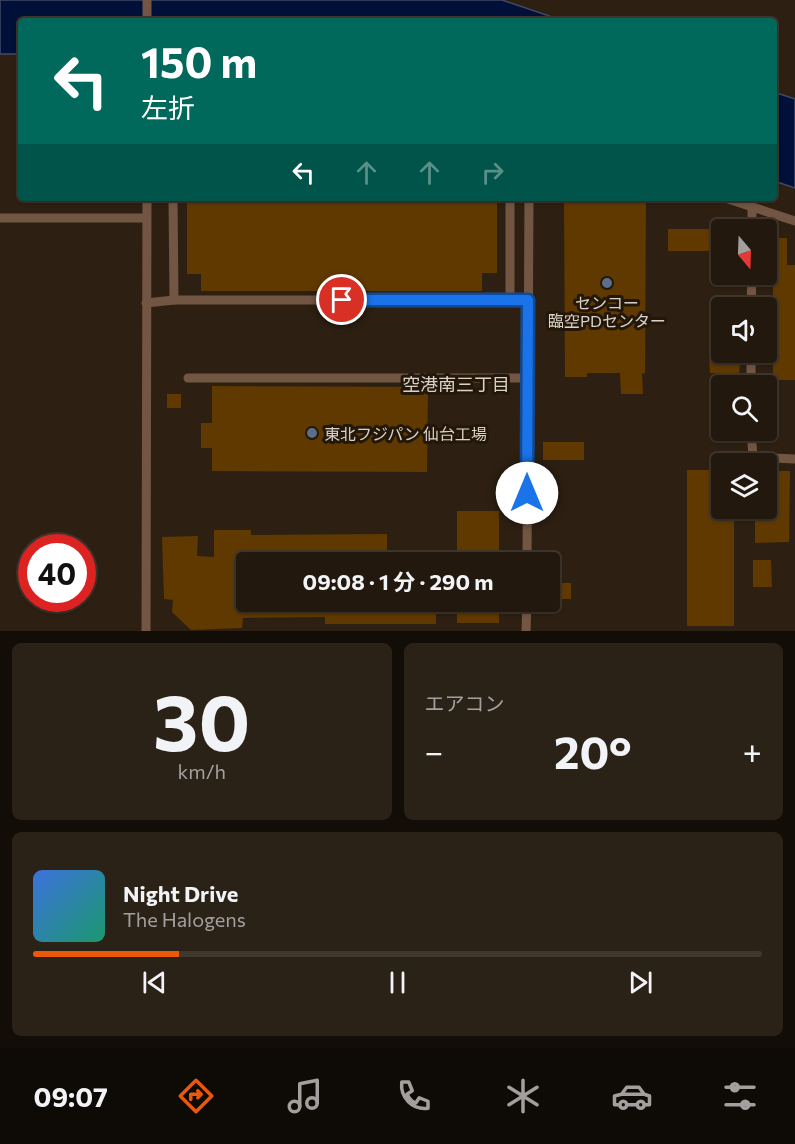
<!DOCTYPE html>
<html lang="ja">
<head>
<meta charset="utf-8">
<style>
  :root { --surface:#22180e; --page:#2a2117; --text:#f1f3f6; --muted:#a2a09e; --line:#3f372e; --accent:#ea580c }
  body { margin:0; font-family:Commissioner,"Noto Sans JP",sans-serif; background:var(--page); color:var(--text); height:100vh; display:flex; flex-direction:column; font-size:22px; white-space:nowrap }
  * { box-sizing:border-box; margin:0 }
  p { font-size:20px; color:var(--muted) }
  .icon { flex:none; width:33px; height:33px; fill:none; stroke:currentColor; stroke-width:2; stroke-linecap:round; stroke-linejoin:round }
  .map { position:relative; height:631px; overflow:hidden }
  .details { display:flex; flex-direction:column; gap:12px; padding:12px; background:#130d08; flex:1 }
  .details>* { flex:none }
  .top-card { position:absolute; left:18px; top:18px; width:759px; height:183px; border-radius:6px; box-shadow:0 2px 4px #0004,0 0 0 2px var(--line); background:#00695c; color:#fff; overflow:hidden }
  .needle { width:39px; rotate:161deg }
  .tools { position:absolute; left:711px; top:219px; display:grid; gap:12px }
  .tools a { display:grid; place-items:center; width:66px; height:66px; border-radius:6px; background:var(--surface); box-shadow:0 2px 4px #0004,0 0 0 2px var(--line); font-size:30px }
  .speed { position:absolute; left:18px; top:534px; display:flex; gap:12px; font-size:30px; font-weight:700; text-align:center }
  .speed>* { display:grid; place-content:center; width:78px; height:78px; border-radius:50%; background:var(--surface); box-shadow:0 2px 4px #0004,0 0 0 2px var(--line); line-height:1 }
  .speed .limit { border:9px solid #d22; background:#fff; color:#111 }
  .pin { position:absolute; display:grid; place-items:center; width:51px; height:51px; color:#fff; margin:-26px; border:3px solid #fff; border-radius:50%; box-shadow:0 2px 6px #0007 }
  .me { position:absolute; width:66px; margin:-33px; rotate:0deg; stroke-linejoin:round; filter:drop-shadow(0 0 4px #0008) }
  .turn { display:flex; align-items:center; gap:21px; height:126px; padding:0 24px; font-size:27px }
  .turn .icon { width:78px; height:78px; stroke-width:2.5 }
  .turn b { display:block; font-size:42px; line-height:51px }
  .lanes { display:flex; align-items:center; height:57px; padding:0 24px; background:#0003; justify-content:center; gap:30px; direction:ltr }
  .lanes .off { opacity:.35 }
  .big { font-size:45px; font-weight:700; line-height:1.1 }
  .details .widget { flex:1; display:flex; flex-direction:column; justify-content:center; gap:9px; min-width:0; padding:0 21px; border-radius:9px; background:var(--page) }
  .details .dial { align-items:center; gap:0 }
  .dial b { font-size:78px; line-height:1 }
  .song { display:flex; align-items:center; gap:18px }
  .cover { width:72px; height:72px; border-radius:9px; background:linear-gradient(135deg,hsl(220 70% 55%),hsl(160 70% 35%)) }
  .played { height:6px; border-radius:3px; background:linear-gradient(90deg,var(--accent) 20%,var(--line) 20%) }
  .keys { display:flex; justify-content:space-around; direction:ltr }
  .heat { display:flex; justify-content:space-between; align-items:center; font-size:33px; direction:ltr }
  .details .tiles { flex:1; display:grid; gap:12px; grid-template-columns:1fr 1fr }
  .widget:last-child { grid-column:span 2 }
  .trip { position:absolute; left:236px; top:552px; width:324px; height:60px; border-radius:6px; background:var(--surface); box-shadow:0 2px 4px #0004,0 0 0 2px var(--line); font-weight:700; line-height:60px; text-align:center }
  .tabs { display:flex; height:96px; justify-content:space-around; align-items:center; background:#0e0a06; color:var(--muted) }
  .tabs .icon { width:42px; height:42px }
  .tabs .active { color:var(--accent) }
  .tabs b { font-size:27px; color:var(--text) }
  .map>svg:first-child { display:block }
  .water { fill:#001039; stroke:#414a64; stroke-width:1.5 }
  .building { fill:#5f3900 }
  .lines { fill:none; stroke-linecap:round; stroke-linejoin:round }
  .minor { stroke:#725643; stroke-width:9 }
  .route-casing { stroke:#114b97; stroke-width:15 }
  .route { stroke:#1a73e8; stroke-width:10 }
  .service-dot { fill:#5c6f8a; stroke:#231709; stroke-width:2 }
  .labels { text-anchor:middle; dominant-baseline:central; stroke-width:6; stroke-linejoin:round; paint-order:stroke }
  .poi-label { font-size:16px; fill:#dad2c9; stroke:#231709 }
  .neighbourhood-label { font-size:18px; fill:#dad2c9; stroke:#231709 }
</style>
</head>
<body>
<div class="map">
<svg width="795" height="631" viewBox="0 0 795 631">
  <rect width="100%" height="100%" fill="#2d2012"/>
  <g class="water">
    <polygon points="0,0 502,0 564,21 21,21 21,54 0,54"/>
    <polygon points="774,92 795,99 795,188 774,181"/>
  </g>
  <g class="building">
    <polygon points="187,198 497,198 497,273 482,273 482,291 201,291 201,274 187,274"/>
    <polygon points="564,198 646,198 645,374 642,373 643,394 621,394 620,373 587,373 587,377 565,377"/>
    <rect x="668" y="229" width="54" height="22"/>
    <polygon points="773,238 787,238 787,265 795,265 795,380 773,380"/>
    <polygon points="709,355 720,355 720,362 740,363 739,373 710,373"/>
    <polygon points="212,386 428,387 427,472 212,471 212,448 201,448 201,423 212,423"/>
    <rect x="167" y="394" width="14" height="14"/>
    <rect x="543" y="442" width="41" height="18"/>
    <polygon points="687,470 722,470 722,508 734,508 734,626 687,626"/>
    <polygon points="766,471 790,471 789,542 755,543 755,508 766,508"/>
    <rect x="457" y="511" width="42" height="51"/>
    <polygon points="214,530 251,530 251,535 387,534 387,562 246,562 246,602 443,602 443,608 436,608 436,624 325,624 325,617 243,618 242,628 191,630 172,612 173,600 164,599 162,537 198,536 197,556 214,557"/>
    <polygon points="753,560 771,560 772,587 753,587"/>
    <rect x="549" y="583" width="22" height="16"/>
    <rect x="457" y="602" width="42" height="21"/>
  </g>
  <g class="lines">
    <g class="minor">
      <polyline points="147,21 147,0"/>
      <polyline points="173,198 174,300"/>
      <polyline points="725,198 795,221"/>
      <polyline points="0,218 146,218"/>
      <polyline points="752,230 752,207"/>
      <polyline points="146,303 174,300 510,300 510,198"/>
      <polyline points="751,308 752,274"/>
      <polyline points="751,352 751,386"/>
      <polyline points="188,378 528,378"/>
      <polyline points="751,430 753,457 795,459"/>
      <polyline points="527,562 529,198"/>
      <polyline points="146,631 147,198"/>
      <polyline points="526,631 527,602"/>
    </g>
  </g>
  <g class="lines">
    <defs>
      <polyline id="route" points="342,300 528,300 527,493"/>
    </defs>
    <use href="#route" class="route-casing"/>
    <use href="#route" class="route"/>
  </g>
  <g class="service-dot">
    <circle cx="607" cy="283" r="6"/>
    <circle cx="312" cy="433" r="6"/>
  </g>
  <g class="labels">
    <g class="poi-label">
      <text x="607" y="302">センコー<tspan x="607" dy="18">臨空PDセンター</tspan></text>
      <text x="324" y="433" text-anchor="start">東北フジパン 仙台工場</text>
    </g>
    <g class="neighbourhood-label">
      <text x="456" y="384">空港南三丁目</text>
    </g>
  </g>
</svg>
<div class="tools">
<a><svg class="needle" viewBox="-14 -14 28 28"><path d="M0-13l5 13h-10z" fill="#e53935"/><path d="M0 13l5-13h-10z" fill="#a2a09e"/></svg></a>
<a><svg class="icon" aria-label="sound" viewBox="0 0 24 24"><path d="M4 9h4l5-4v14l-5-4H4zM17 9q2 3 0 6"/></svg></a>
<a><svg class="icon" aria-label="search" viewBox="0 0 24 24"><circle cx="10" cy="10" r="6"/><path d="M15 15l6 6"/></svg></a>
<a><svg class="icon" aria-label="layers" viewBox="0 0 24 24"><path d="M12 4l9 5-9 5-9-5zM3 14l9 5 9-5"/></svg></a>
</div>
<div class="speed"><div class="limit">40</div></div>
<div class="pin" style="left:342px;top:300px;background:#d93025"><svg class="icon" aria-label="arrive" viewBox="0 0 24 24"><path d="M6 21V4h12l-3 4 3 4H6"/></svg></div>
<svg class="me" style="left:527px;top:493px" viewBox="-20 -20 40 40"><circle r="19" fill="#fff"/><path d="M0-13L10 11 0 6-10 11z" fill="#1a73e8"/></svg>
<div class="trip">09:08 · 1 分 · 290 m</div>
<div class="top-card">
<div class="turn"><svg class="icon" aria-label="left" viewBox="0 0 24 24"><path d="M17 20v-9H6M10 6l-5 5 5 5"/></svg><div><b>150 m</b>左折</div></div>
<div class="lanes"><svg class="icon" aria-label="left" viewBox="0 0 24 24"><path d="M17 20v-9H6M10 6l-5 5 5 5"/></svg><svg class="icon off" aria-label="ahead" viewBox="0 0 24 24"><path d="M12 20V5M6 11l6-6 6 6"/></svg><svg class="icon off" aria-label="ahead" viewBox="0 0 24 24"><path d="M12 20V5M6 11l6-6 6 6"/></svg><svg class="icon off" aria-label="right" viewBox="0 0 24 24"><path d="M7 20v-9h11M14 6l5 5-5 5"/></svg></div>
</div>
</div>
<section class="details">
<div class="tiles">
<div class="widget dial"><b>30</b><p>km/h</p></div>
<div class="widget"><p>エアコン</p>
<div class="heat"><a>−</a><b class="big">20°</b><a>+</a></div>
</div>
<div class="widget">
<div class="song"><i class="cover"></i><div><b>Night Drive</b><p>The Halogens</p></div></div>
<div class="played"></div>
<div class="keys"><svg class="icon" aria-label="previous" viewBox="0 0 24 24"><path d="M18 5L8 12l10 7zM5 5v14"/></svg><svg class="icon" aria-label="pause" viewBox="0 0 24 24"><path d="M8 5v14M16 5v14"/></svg><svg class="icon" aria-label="next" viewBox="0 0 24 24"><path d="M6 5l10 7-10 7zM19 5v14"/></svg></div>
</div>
</div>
</section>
<nav class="tabs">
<b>09:07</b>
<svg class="icon active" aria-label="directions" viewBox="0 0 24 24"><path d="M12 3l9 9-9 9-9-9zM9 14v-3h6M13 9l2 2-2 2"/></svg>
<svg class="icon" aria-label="music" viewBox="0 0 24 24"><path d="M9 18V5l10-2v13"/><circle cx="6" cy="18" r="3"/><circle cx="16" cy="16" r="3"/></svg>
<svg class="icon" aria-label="phone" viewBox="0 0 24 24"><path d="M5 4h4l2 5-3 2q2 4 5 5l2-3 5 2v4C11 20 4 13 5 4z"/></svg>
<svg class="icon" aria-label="climate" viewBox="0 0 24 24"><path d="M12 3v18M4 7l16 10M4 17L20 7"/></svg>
<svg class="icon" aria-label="car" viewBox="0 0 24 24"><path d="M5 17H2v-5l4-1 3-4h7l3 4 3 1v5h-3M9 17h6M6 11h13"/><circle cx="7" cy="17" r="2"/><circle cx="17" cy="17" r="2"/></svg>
<svg class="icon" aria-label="filters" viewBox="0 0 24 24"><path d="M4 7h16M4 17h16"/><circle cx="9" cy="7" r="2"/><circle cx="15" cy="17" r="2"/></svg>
</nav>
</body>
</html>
